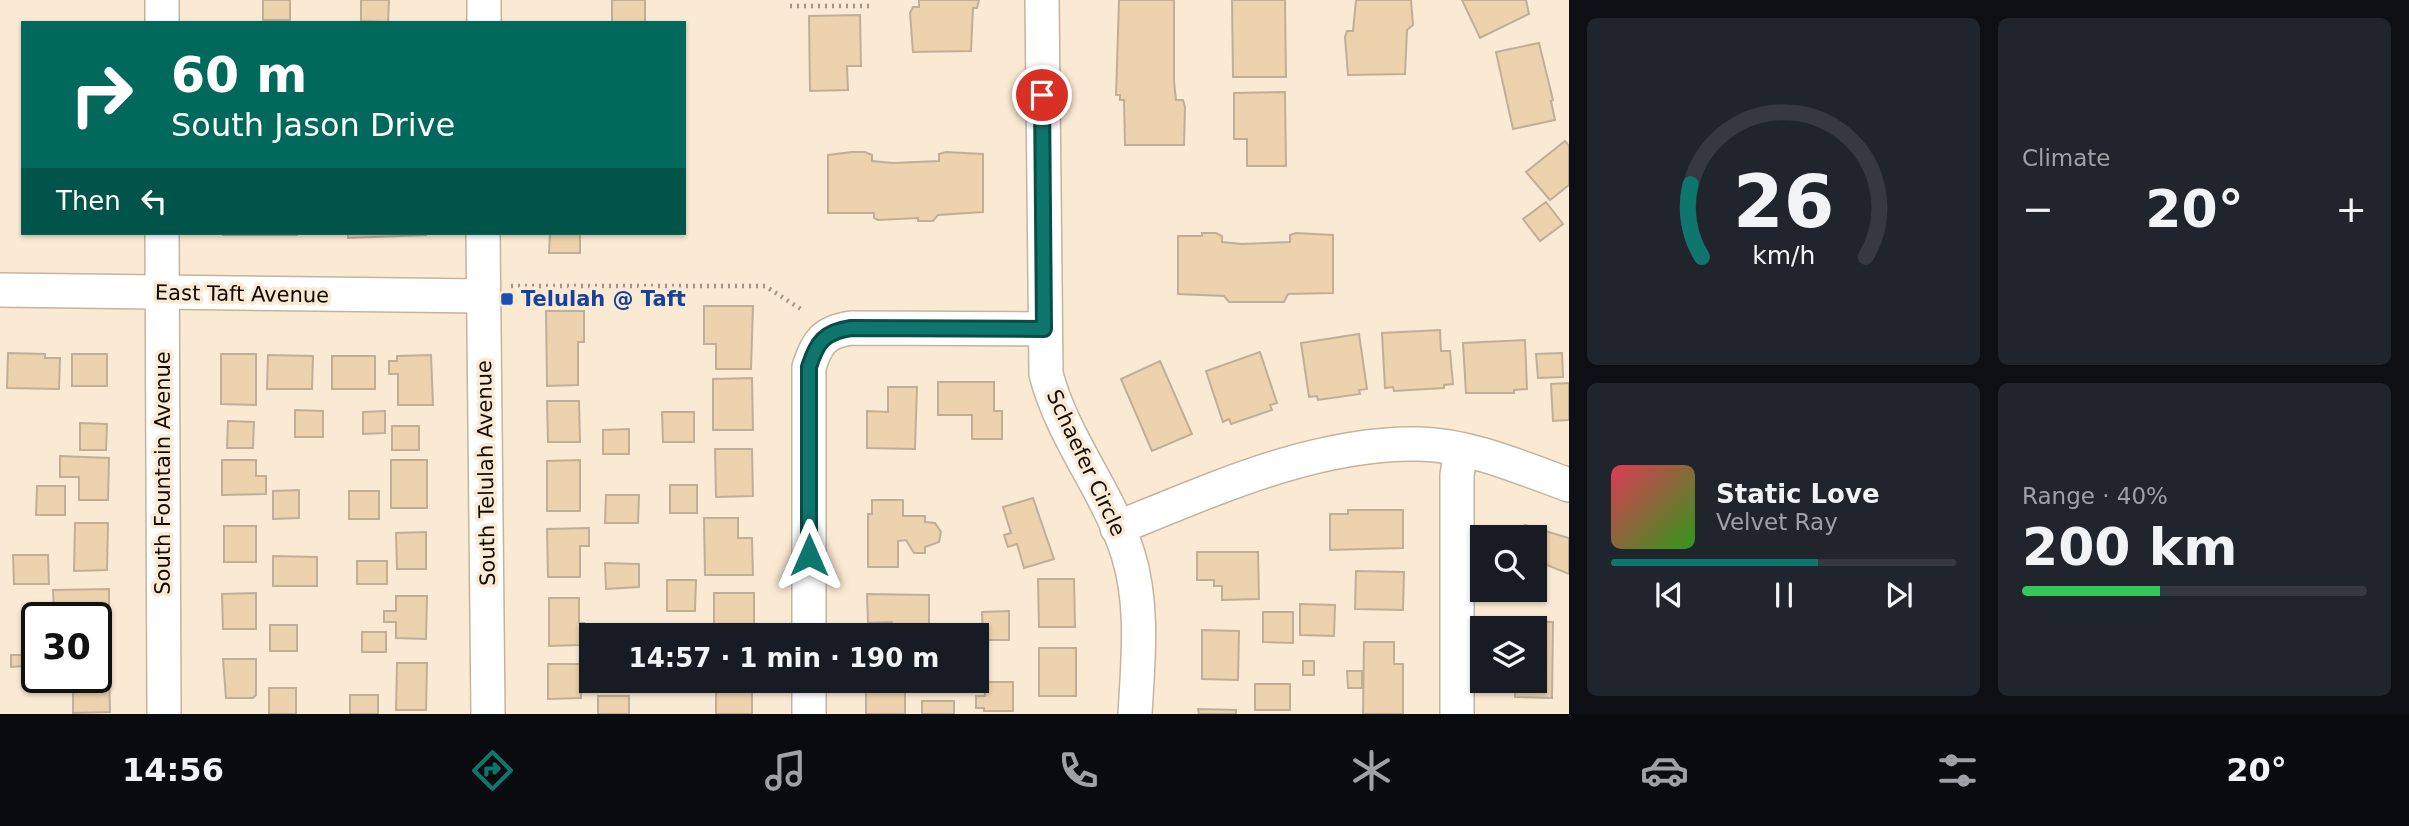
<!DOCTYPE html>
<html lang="en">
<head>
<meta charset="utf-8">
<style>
  :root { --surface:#171b24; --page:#20242c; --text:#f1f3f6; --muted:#9ea1a6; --line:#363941; --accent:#0f766e }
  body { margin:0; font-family:"DejaVu Sans",sans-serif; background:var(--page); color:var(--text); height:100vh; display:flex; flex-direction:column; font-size:26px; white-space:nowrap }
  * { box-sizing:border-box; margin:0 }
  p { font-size:23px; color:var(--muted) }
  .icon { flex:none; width:38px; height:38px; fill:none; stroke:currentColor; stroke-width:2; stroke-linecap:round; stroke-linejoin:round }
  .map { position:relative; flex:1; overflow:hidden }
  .side { display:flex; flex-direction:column; gap:18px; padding:18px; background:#0d0f14; width:840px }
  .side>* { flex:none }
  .hud { position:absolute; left:21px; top:21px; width:665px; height:214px; border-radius:0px; box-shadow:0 2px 5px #0004; background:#00695c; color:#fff; overflow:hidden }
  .buttons { position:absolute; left:1470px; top:525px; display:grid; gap:14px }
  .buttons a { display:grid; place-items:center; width:77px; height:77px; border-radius:0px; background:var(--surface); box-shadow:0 2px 5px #0004; font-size:35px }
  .speed { position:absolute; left:21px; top:602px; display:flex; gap:14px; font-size:35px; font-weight:700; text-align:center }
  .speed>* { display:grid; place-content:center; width:91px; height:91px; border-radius:50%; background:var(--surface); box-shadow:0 2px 5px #0004; line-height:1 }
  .speed .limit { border:4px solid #111; border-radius:10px; background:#fff; color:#111 }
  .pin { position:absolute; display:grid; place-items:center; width:60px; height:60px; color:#fff; margin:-30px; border:4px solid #fff; border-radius:50%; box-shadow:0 2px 7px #0007 }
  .me { position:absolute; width:77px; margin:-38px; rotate:0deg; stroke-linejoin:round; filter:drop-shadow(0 0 5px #0008) }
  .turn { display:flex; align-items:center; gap:24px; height:147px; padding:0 35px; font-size:32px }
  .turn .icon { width:91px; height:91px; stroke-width:2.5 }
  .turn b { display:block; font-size:49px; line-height:60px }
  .then { display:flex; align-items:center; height:66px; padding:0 35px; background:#0003; gap:14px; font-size:26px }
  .big { font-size:52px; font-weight:800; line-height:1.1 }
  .side .widget { flex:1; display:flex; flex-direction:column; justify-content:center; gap:10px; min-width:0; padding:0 24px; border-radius:10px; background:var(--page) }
  .side .dial { align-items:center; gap:0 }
  .dial svg { height:182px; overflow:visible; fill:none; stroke:var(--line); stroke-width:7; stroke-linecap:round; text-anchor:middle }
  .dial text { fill:var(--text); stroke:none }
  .song { display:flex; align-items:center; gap:21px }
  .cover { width:84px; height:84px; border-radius:10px; background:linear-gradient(135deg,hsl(350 70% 55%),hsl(110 70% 35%)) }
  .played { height:7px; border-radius:4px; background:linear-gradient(90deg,var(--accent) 60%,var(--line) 60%) }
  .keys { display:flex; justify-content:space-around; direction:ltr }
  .heat { display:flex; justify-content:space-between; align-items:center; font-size:38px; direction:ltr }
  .charge { height:10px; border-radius:5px; background:linear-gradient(90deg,#34c759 40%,var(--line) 0) }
  .side .tiles { flex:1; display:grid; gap:18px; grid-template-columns:repeat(2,1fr) }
  .trip { position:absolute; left:579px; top:623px; width:410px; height:70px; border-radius:0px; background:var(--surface); box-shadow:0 2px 5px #0004; font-weight:800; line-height:70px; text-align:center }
  .tab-bar { display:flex; height:112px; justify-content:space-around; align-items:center; background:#090b0e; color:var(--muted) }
  .tab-bar .icon { width:49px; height:49px }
  .tab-bar .on { color:var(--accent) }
  .tab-bar b { font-size:32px; color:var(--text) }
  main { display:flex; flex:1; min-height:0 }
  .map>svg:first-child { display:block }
  .building { fill:#ecd2ad; stroke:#bfaf99; stroke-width:2 }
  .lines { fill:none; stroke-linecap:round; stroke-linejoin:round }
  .minor-casing { stroke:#c4b49e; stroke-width:36 }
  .path { stroke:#a29585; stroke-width:4.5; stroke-dasharray:2 5; stroke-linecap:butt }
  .minor { stroke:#fff; stroke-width:33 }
  .route-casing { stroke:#0a4d48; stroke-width:18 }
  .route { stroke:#0f766e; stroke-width:12 }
  .transit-dot { fill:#1a4fb4; stroke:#fbead3; stroke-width:2.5 }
  .labels { text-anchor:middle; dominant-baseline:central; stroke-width:7; stroke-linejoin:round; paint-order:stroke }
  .street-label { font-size:21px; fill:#100a04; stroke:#fbead3 }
  .transit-label { font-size:21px; font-weight:bold; fill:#164399; stroke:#fbead3; text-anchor:start }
</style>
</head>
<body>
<main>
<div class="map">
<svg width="1569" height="714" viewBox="0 0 1569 714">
  <rect width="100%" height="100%" fill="#fbead3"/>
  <g class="building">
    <rect x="263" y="0" width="27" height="20"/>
    <polygon points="361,0 389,0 388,22 361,21"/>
    <rect x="612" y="0" width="33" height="23"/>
    <polygon points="919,0 979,0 977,8 973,8 971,51 913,52 910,13 913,7 919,7"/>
    <polygon points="1119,0 1174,0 1174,81 1176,100 1183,100 1185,107 1184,145 1125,145 1124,100 1120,100 1120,95 1116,95"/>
    <polygon points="1232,0 1285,0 1286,77 1233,77"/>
    <polygon points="1356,0 1411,0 1413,25 1407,30 1405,74 1348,75 1345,37 1347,31 1353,31"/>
    <polygon points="1462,0 1526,0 1529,14 1480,38"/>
    <polygon points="860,15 861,66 847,66 848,90 810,91 809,16"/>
    <polygon points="1539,43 1553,100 1551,101 1555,120 1513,129 1496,52"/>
    <polygon points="1285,92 1286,166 1247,166 1247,139 1234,139 1234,93"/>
    <polygon points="1565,141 1569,146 1569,185 1550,200 1526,172"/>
    <polygon points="852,152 865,152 872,155 872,161 893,163 939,161 939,154 946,152 983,154 983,212 938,215 933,221 918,221 918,218 878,220 874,218 874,213 828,213 828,155"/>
    <polygon points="1546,202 1563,224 1540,241 1523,219"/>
    <rect x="223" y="233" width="74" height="2"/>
    <polygon points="348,233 426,233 426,235 348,238"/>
    <polygon points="550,233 580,233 580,253 549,253"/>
    <polygon points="1202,233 1216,233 1222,236 1222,242 1242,244 1290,242 1290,235 1296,233 1333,235 1333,293 1288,294 1284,302 1229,302 1224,296 1178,294 1178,236 1202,236"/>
    <polygon points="704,306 753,306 751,369 716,369 716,344 704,344"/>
    <polygon points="546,311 584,311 584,342 578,342 578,385 547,386"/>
    <polygon points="1440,330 1441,351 1450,351 1453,384 1444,385 1444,388 1394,391 1393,387 1385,388 1382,333"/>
    <polygon points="1359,334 1367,389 1359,390 1360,394 1318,400 1317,396 1309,397 1301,343"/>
    <polygon points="1525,340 1527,389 1514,390 1514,393 1466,393 1463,343"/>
    <polygon points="1260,352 1277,403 1270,405 1272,410 1231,424 1229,419 1223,422 1206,371"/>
    <polygon points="8,353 45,354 45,358 60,358 59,389 7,388"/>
    <polygon points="1562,353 1563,377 1538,378 1536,354"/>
    <rect x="72" y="354" width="35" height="32"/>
    <polygon points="221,354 256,354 256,405 221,404"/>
    <polygon points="268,355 313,356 312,389 267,389"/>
    <polygon points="431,355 433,405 398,405 398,374 389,374 389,361 397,361 397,356"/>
    <rect x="332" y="356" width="43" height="33"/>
    <polygon points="1160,361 1192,434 1152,451 1121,379"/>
    <polygon points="752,378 753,430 713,430 713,379"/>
    <polygon points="938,382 994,382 994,411 1002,411 1002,439 972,439 972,415 938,415"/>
    <polygon points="1569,383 1569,420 1553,421 1551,384"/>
    <polygon points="888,387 917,387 915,449 867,448 867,411 888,412"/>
    <polygon points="547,401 579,401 580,442 548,442"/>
    <polygon points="295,410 323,411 323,437 295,437"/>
    <polygon points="385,411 385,433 363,434 363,412"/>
    <polygon points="662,412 694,412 694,442 663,442"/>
    <polygon points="228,421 254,422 253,448 227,448"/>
    <polygon points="80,423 107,424 106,450 80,450"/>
    <rect x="392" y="426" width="27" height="24"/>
    <polygon points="629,429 629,454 603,454 603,430"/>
    <polygon points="715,449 752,449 753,496 716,497"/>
    <polygon points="60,456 109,458 108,500 79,500 79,477 60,477"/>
    <polygon points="222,460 256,460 256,476 266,476 266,494 222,495"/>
    <rect x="391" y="460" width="36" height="48"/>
    <polygon points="580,460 580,511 547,511 547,461"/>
    <rect x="670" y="485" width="27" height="28"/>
    <polygon points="37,486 65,486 65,515 36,515"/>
    <polygon points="299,490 299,518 273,519 273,491"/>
    <rect x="349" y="491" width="30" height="28"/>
    <polygon points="606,495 639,495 638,523 605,523"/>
    <polygon points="1033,498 1054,559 1024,568 1017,544 1008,547 1004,535 1011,533 1003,507"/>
    <polygon points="872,500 903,500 903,516 925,516 925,522 935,523 941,532 939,542 925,547 925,553 914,553 906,540 898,541 898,567 868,567 868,514 872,514"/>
    <polygon points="1348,510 1403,510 1403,548 1330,550 1330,514 1348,514"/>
    <polygon points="704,518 738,518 738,538 752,538 753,575 705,575"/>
    <polygon points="75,523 108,523 107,570 74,571"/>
    <polygon points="1525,525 1569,538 1569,574 1535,560 1535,537 1521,537"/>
    <rect x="224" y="526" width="32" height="36"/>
    <polygon points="589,528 589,546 580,546 580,577 548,577 547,529"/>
    <polygon points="426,532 426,569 397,569 396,533"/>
    <polygon points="1197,552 1258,552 1259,599 1222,600 1222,586 1214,586 1214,580 1197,580"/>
    <polygon points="13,555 48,555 49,584 14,584"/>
    <polygon points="273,556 317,557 317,586 273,586"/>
    <rect x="357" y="561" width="30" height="23"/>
    <polygon points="605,563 639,564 639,587 606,589"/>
    <polygon points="1356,571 1404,572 1403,610 1355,609"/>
    <polygon points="1038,579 1074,579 1075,627 1039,627"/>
    <polygon points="667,580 696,580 695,611 667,611"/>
    <polygon points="109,589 109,634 96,635 96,618 79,618 79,613 54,613 53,590"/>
    <polygon points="256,593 256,629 223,629 222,594"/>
    <rect x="714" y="593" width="40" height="42"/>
    <polygon points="867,594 929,595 929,635 892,635 892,622 868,623"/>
    <polygon points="396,596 427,596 426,639 396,638 396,622 384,622 384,611 396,611"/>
    <polygon points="549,598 579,598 579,623 584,623 584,628 580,628 580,645 549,646"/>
    <polygon points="1300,604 1335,605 1334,636 1300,635"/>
    <polygon points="1009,611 1009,640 983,640 982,612"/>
    <polygon points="1263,612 1293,612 1293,643 1263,642"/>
    <rect x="27" y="621" width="10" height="26"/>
    <polygon points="1516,621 1553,622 1552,698 1515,697 1515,681 1535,681 1535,628 1516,628"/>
    <rect x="270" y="625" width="27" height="26"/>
    <rect x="598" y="630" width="36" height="5"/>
    <polygon points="1202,630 1239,631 1238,680 1202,679"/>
    <rect x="362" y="632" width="24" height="20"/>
    <polygon points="1364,642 1394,642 1394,664 1403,664 1403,714 1363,714"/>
    <rect x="1039" y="648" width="37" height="48"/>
    <polygon points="27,654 37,654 37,677 54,679 27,679"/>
    <polygon points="11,655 22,655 23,666 11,667"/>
    <polygon points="223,659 256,659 256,695 253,698 226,698"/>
    <rect x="1303" y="661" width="11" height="14"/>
    <polygon points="397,663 427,663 426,710 396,710"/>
    <polygon points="548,664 581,664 581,698 548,699"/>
    <polygon points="96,667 109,667 110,712 73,713 73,677 96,677"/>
    <polygon points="1347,671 1362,671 1362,688 1348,688"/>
    <polygon points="716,681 752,682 752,714 716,714"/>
    <rect x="866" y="681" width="39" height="33"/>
    <polygon points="984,682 1013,682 1013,711 984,711 984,708 976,708 976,696 985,696"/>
    <rect x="1255" y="684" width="35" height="26"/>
    <rect x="269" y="688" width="27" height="26"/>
    <rect x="350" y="695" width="28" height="19"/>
    <rect x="598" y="696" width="31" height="18"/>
    <rect x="922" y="701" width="32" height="13"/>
    <polygon points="1198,709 1236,710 1236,714 1199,714"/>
  </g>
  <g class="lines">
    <defs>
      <g id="minor">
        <polyline points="162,0 162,23"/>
        <path d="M1042,0L1046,374C1063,439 1108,491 1128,554C1144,605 1138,661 1135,714"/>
        <polyline points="484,23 484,0"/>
        <polyline points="162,233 164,714"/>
        <polyline points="483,233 488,714"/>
        <polyline points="0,290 484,296"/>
        <path d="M1117,528C1212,490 1315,442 1419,444C1470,445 1522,468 1569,485"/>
        <path d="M809,635V367C817,342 824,332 851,328L1044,329"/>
        <polyline points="809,714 809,681"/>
        <polyline points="1457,714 1457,475 1461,450"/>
      </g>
    </defs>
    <use href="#minor" class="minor-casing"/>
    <g class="path">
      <polyline points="790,6 870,6"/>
      <polyline points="511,286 765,286 804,311"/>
    </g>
    <use href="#minor" class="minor"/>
  </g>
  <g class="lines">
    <defs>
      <path id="route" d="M809,555V367C817,342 824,332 851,328L1044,329L1042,95"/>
    </defs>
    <use href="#route" class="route-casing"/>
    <use href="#route" class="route"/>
  </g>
  <rect class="transit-dot" x="500" y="292" width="14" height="14" rx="3.5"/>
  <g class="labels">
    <g class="street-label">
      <text transform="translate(242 294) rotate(1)">East Taft Avenue</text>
      <text transform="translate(1086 463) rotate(65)">Schaefer Circle</text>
      <text transform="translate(163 473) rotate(-90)">South Fountain Avenue</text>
      <text transform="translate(486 473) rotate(-91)">South Telulah Avenue</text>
    </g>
    <g class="transit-label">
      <text x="521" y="299">Telulah @ Taft</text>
    </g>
  </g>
</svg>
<div class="buttons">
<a><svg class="icon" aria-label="search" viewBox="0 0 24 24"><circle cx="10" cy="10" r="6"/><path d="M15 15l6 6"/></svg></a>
<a><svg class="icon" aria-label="layers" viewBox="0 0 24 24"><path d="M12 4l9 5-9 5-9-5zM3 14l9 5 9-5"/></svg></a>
</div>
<div class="speed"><div class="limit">30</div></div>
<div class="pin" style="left:1042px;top:95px;background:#d93025"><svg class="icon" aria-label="arrive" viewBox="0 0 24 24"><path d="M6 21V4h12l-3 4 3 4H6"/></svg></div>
<svg class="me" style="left:809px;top:555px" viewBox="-20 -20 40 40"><path d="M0-17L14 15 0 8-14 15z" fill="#0f766e" stroke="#fff" stroke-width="4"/></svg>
<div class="trip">14:57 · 1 min · 190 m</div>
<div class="hud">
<div class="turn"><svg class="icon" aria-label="right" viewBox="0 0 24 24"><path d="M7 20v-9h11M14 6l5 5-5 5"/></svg><div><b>60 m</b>South Jason Drive</div></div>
<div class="then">Then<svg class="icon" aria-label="left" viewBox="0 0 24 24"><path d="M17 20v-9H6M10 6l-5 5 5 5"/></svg></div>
</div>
</div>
<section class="side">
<div class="tiles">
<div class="widget dial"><svg viewBox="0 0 100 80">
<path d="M14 69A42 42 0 1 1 86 69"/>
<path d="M14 69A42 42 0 0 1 9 37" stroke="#0f766e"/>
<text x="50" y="56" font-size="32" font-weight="700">26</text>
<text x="50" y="72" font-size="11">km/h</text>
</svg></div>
<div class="widget"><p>Climate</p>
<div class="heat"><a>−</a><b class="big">20°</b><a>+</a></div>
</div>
<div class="widget">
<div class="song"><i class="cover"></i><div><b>Static Love</b><p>Velvet Ray</p></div></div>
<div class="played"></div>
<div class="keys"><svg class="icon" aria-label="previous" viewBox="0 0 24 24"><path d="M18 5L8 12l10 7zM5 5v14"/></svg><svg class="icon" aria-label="pause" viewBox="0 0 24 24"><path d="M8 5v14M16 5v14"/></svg><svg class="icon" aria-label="next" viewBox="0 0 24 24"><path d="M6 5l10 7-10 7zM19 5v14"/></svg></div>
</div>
<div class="widget"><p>Range · 40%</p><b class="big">200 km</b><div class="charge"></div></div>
</div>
</section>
</main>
<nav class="tab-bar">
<b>14:56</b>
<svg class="icon on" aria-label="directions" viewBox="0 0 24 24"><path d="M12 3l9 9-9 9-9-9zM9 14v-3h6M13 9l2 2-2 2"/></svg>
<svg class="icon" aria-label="music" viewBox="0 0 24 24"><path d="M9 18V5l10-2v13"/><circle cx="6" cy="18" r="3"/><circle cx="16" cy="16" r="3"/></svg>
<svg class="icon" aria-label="phone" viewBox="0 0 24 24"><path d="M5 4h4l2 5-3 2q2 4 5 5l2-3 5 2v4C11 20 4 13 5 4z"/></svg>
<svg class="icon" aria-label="climate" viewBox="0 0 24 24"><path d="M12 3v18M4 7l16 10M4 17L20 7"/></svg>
<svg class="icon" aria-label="car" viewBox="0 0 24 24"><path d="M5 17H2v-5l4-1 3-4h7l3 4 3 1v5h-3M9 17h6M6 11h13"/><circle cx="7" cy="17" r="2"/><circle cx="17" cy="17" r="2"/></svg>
<svg class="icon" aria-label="filters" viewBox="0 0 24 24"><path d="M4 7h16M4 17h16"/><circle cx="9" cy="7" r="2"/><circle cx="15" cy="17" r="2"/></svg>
<b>20°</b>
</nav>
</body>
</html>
